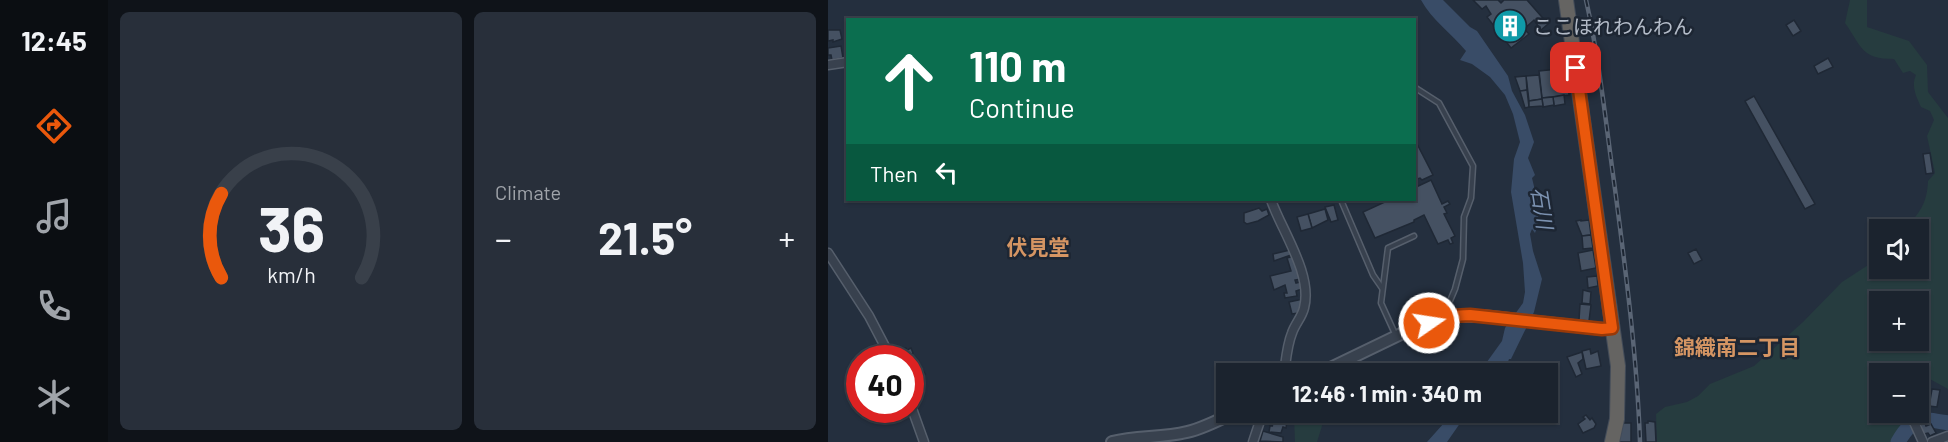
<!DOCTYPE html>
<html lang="en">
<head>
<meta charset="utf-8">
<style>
  :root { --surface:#1b232e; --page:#282f3a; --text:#f1f3f6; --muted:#a0a4aa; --line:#39404a; --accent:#ea580c }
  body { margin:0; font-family:Barlow,"Noto Sans JP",sans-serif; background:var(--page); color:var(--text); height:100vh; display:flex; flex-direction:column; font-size:22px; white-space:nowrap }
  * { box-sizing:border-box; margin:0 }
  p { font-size:20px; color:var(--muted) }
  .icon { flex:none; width:33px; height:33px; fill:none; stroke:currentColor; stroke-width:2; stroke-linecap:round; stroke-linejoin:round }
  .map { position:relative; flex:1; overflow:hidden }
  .panel { display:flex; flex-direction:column; gap:12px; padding:12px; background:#0f1319; width:720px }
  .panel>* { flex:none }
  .guide { position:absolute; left:18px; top:18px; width:570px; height:183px; border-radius:0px; box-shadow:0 2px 4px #0004,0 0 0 2px var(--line); background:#0b6e4f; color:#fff; overflow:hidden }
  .buttons { position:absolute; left:1041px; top:219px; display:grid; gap:12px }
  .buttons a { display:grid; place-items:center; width:60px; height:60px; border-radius:0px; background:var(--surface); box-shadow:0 2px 4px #0004,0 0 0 2px var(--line); font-size:30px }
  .speed { position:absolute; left:18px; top:345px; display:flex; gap:12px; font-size:30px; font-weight:700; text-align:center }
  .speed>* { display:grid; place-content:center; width:78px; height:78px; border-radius:50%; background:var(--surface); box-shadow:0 2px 4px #0004,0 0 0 2px var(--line); line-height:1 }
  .speed .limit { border:9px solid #d22; background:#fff; color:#111 }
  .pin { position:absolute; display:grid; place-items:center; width:51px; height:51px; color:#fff; margin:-26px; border-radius:12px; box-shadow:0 3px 9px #0006 }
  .me { position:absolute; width:66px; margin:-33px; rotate:77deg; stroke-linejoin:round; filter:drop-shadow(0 0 4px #0008) }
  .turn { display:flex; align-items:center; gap:21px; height:126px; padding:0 24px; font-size:27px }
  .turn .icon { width:78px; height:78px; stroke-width:2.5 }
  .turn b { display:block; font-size:42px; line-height:51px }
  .then { display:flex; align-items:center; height:57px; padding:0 24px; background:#0003; gap:12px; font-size:22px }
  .big { font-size:45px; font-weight:700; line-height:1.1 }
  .panel .card { flex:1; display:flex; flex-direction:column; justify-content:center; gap:9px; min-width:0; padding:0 21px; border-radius:9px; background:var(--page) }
  .panel .dial { align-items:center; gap:0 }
  .dial svg { height:156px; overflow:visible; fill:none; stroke:var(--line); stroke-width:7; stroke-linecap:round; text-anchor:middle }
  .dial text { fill:var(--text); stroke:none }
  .heat { display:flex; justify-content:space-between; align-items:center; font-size:33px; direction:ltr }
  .panel .tiles { flex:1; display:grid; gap:12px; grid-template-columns:repeat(2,1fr) }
  .trip { position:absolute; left:388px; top:363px; width:342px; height:60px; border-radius:0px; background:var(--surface); box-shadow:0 2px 4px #0004,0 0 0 2px var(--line); font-weight:700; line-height:60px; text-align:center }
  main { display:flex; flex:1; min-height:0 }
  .dock { display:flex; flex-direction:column; width:108px; justify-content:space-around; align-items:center; background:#0b0e12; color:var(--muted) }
  .dock .icon { width:42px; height:42px }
  .dock .active { color:var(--accent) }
  .dock b { font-size:27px; color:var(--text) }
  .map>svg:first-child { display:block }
  .green { fill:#263c3f; fill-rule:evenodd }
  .water { fill:#394c67 }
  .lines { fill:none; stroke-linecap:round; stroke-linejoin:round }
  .river { stroke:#394c67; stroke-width:15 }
  .building { fill:#455162; stroke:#1f2835; stroke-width:1.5 }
  .service-casing { stroke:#565f6c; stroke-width:7 }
  .minor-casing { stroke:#565f6c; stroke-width:11 }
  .tertiary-casing { stroke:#565f6c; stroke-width:14 }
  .trunk-casing { stroke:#434c59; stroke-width:16 }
  .service { stroke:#38414e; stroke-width:4 }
  .minor { stroke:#38414e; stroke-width:8 }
  .tertiary { stroke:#38414e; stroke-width:10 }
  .trunk { stroke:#656462; stroke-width:14 }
  .rail-casing { stroke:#5a6575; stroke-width:4.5 }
  .rail { stroke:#1d2633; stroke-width:2; stroke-dasharray:7; stroke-linecap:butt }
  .route-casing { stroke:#983908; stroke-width:15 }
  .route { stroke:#ea580c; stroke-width:10 }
  .labels { text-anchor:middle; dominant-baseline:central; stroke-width:5; stroke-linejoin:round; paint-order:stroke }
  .poi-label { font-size:20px; fill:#b4bcc9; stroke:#1d2633; text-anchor:start }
  .water-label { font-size:21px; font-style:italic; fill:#7c92b1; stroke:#1d2633 }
  .neighbourhood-label { font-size:21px; font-weight:bold; fill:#d59563; stroke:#1d2633 }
</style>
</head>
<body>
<main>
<nav class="dock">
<b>12:45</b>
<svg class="icon active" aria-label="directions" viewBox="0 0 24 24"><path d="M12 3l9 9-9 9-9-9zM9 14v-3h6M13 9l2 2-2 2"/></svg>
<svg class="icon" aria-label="music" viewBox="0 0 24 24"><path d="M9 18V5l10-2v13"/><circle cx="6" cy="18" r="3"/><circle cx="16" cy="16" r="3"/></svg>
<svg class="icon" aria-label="phone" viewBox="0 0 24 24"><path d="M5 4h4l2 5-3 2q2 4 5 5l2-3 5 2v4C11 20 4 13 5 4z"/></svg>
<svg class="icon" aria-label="climate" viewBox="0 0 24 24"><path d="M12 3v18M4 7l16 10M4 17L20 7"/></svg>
</nav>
<section class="panel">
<div class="tiles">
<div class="card dial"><svg viewBox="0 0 100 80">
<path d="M14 69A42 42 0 1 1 86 69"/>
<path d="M14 69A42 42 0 0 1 14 26" stroke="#ea580c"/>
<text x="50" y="56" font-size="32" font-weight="700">36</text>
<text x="50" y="72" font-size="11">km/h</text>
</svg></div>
<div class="card"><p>Climate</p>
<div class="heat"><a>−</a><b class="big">21.5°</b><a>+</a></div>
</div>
</div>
</section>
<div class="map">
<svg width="1120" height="442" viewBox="0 0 1120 442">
  <rect width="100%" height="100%" fill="#242f3e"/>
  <g class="green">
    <path d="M1022,0H1039V27L1081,41L1099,65L1100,92L1120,118V389L1078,366L1069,365L1070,373L1052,374V412L1073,413L1071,437L1067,442H829L828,414L837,407L859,402L870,396L882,384L926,366L975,322L1014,282L1051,258L1052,268H1090V230L1077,229C1092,212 1099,204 1100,181L1107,173L1099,136L1106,120L1102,111L1093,107C1088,96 1083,86 1088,75L1082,71L1075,73L1066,59C1033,59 1034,47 1017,23ZM1052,302H1090V340H1052Z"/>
    <polygon points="468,413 498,413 489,442 467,442 466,417"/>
  </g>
  <g class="water">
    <path d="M593,0H615L642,27L649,31L680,76L684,91L697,115L706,142L700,158L707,175L704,178C708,195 714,217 707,233L704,229L702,234L705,251L714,279L706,312L683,359H681L676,373L674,371V373H651L674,341L677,328L695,303L697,292L695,263L683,192L686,159L692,142L685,114L677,95L662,77L644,64L632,60L638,51C623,33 604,20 593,0Z"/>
    <polygon points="625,413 637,413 634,416 635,419 619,442 599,442"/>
  </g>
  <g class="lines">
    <path class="river" d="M1070,442C1085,416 1093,418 1120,423"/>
  </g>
  <g class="building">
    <polygon points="645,0 670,0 673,3 676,0 699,0 720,24 713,30 706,20 696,29 701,34 683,48 659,17 663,14 658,6 654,9"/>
    <polygon points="966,20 973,31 965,36 958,25"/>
    <polygon points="0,30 12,30 14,39 5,42 5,40 0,41"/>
    <polygon points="13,46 15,58 4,60 3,55 0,55 0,48"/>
    <polygon points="1000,58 1005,67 990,74 986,66"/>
    <polygon points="739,68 741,95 714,98 711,71"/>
    <polygon points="711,75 714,99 701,101 698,76"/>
    <polygon points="698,76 699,90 692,91 687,77"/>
    <polygon points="699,90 701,107 697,108 692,91"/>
    <polygon points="736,95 737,104 726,106 725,97"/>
    <polygon points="926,96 987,204 977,209 917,101"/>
    <polygon points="725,97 726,105 715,107 714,98"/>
    <polygon points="714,99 715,106 701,107 701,101"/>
    <polygon points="586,138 605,175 594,180 592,178 586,180"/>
    <polygon points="1102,153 1105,173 1098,174 1095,154"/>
    <polygon points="603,180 614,204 620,201 622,204 616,207 619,213 616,214 627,236 623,238 625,243 622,244 620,240 610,244 596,215 586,220 586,222 547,238 535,212 561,200 586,200 586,188"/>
    <polygon points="506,205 510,220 503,222 497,207"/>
    <polygon points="431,208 434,211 439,209 441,215 430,221 419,224 416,222 416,213"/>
    <polygon points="497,209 500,220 484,228 480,214"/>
    <polygon points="480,214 484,228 473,231 469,217"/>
    <polygon points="753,220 753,221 761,220 763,235 754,236 748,221"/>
    <polygon points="763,235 765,248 755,249 754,236"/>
    <polygon points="868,249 874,260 866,264 860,253"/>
    <polygon points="462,250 463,255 446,261 445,254"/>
    <polygon points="765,250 768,268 753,271 750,253"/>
    <polygon points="466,256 473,279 467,280 468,283 472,282 474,289 468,291 469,296 457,298 456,293 459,293 457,285 446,290 442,276 463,271 459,258"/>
    <polygon points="769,276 770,286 760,288 759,277"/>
    <polygon points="755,290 763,292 762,304 754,303"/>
    <polygon points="475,299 470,313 464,314 461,302"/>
    <polygon points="752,304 763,305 761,321 751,320"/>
    <polygon points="78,348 79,350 83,348 85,353 77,358 67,358 65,354"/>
    <polygon points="762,349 763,354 770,351 773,366 758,369 754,351"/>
    <polygon points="754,352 755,359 750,363 754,374 748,377 739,357"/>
    <polygon points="427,364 428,368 434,367 434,369 455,365 454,374 422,374 421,365"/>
    <polygon points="92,365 97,374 82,381 82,370"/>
    <polygon points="462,365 478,369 477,374 461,372"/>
    <polygon points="1104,389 1112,390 1109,407 1101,406"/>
    <polygon points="1098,392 1100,403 1090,405 1090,393"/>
    <polygon points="444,412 460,412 458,428 455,427 453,433 441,432 442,426 445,426 440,424"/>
    <polygon points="758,415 762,420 764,418 768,424 766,428 755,433 750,424 757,419 755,417"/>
    <polygon points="820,421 827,422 828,442 818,442 817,423 820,423"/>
    <polygon points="793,423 803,423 803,442 791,442"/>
    <polygon points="1097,423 1098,426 1103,424 1108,433 1102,436 1100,433 1096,434 1092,425"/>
    <polygon points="435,431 455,437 455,442 432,441"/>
  </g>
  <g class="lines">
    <defs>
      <g id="service">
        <polyline points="586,87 611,103 645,166 643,198 636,217 635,259 627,289 616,315"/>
        <polyline points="513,200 545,275 554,288"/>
        <polyline points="568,336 553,303 560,248 586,236"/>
      </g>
      <g id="minor">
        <polyline points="0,65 20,62"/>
        <path d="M443,200C454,231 485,275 476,308C474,317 467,324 464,333C459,345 458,360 456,374"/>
        <polyline points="0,253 41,316 63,358"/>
        <polyline points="82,403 96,442"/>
        <polyline points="1085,420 1095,442"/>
        <polyline points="425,442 435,412"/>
        <polyline points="1104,442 1120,436"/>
      </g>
      <g id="tertiary">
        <polyline points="490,374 577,332 623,316 655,316 774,329 784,328"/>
        <path d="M284,442C309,436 334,438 359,432C376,428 391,420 407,412"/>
      </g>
      <polyline id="trunk" points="738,0 790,366 789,419 784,442"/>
    </defs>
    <use href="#service" class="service-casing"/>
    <use href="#minor" class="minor-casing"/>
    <use href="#tertiary" class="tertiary-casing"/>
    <use href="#trunk" class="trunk-casing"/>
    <use href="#service" class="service"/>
    <use href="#minor" class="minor"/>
    <use href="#tertiary" class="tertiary"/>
    <use href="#trunk" class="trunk"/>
    <defs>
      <path id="rail" d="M758,0C772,62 778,126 787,189C798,273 809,357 812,442"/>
    </defs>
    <use href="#rail" class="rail-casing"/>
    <use href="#rail" class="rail"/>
  </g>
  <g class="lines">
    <defs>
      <polyline id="route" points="601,323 623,316 642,315 774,329 784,328 748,68"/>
    </defs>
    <use href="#route" class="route-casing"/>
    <use href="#route" class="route"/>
  </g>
  <defs>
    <symbol id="building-disc" viewBox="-11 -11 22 22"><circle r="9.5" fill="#0f9aa8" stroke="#1d2633"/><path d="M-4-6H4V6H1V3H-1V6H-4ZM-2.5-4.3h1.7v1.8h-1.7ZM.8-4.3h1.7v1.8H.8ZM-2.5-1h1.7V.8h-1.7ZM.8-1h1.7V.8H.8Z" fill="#fff"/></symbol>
  </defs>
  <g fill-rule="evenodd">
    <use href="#building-disc" x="663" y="7" width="38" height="38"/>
  </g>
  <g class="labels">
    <g class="poi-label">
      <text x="705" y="26">ここほれわんわん</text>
    </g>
    <g class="water-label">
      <text transform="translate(715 208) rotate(81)">石川</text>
    </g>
    <g class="neighbourhood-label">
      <text x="210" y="246">伏見堂</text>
      <text x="909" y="346">錦織南二丁目</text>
    </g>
  </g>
</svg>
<div class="buttons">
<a><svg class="icon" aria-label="sound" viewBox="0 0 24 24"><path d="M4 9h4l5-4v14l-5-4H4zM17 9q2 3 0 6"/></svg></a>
<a>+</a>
<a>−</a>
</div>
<div class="speed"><div class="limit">40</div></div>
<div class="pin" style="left:748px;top:68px;background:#d93025"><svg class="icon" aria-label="arrive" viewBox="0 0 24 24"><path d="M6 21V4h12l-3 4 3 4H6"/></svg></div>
<svg class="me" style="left:601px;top:323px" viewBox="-20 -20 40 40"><circle r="17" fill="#ea580c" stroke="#fff" stroke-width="3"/><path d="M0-11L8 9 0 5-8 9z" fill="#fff"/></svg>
<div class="trip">12:46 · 1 min · 340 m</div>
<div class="guide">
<div class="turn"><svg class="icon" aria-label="ahead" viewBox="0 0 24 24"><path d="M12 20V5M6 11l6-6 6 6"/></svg><div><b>110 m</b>Continue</div></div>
<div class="then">Then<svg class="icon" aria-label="left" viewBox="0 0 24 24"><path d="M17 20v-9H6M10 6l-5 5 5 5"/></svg></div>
</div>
</div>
</main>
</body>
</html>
